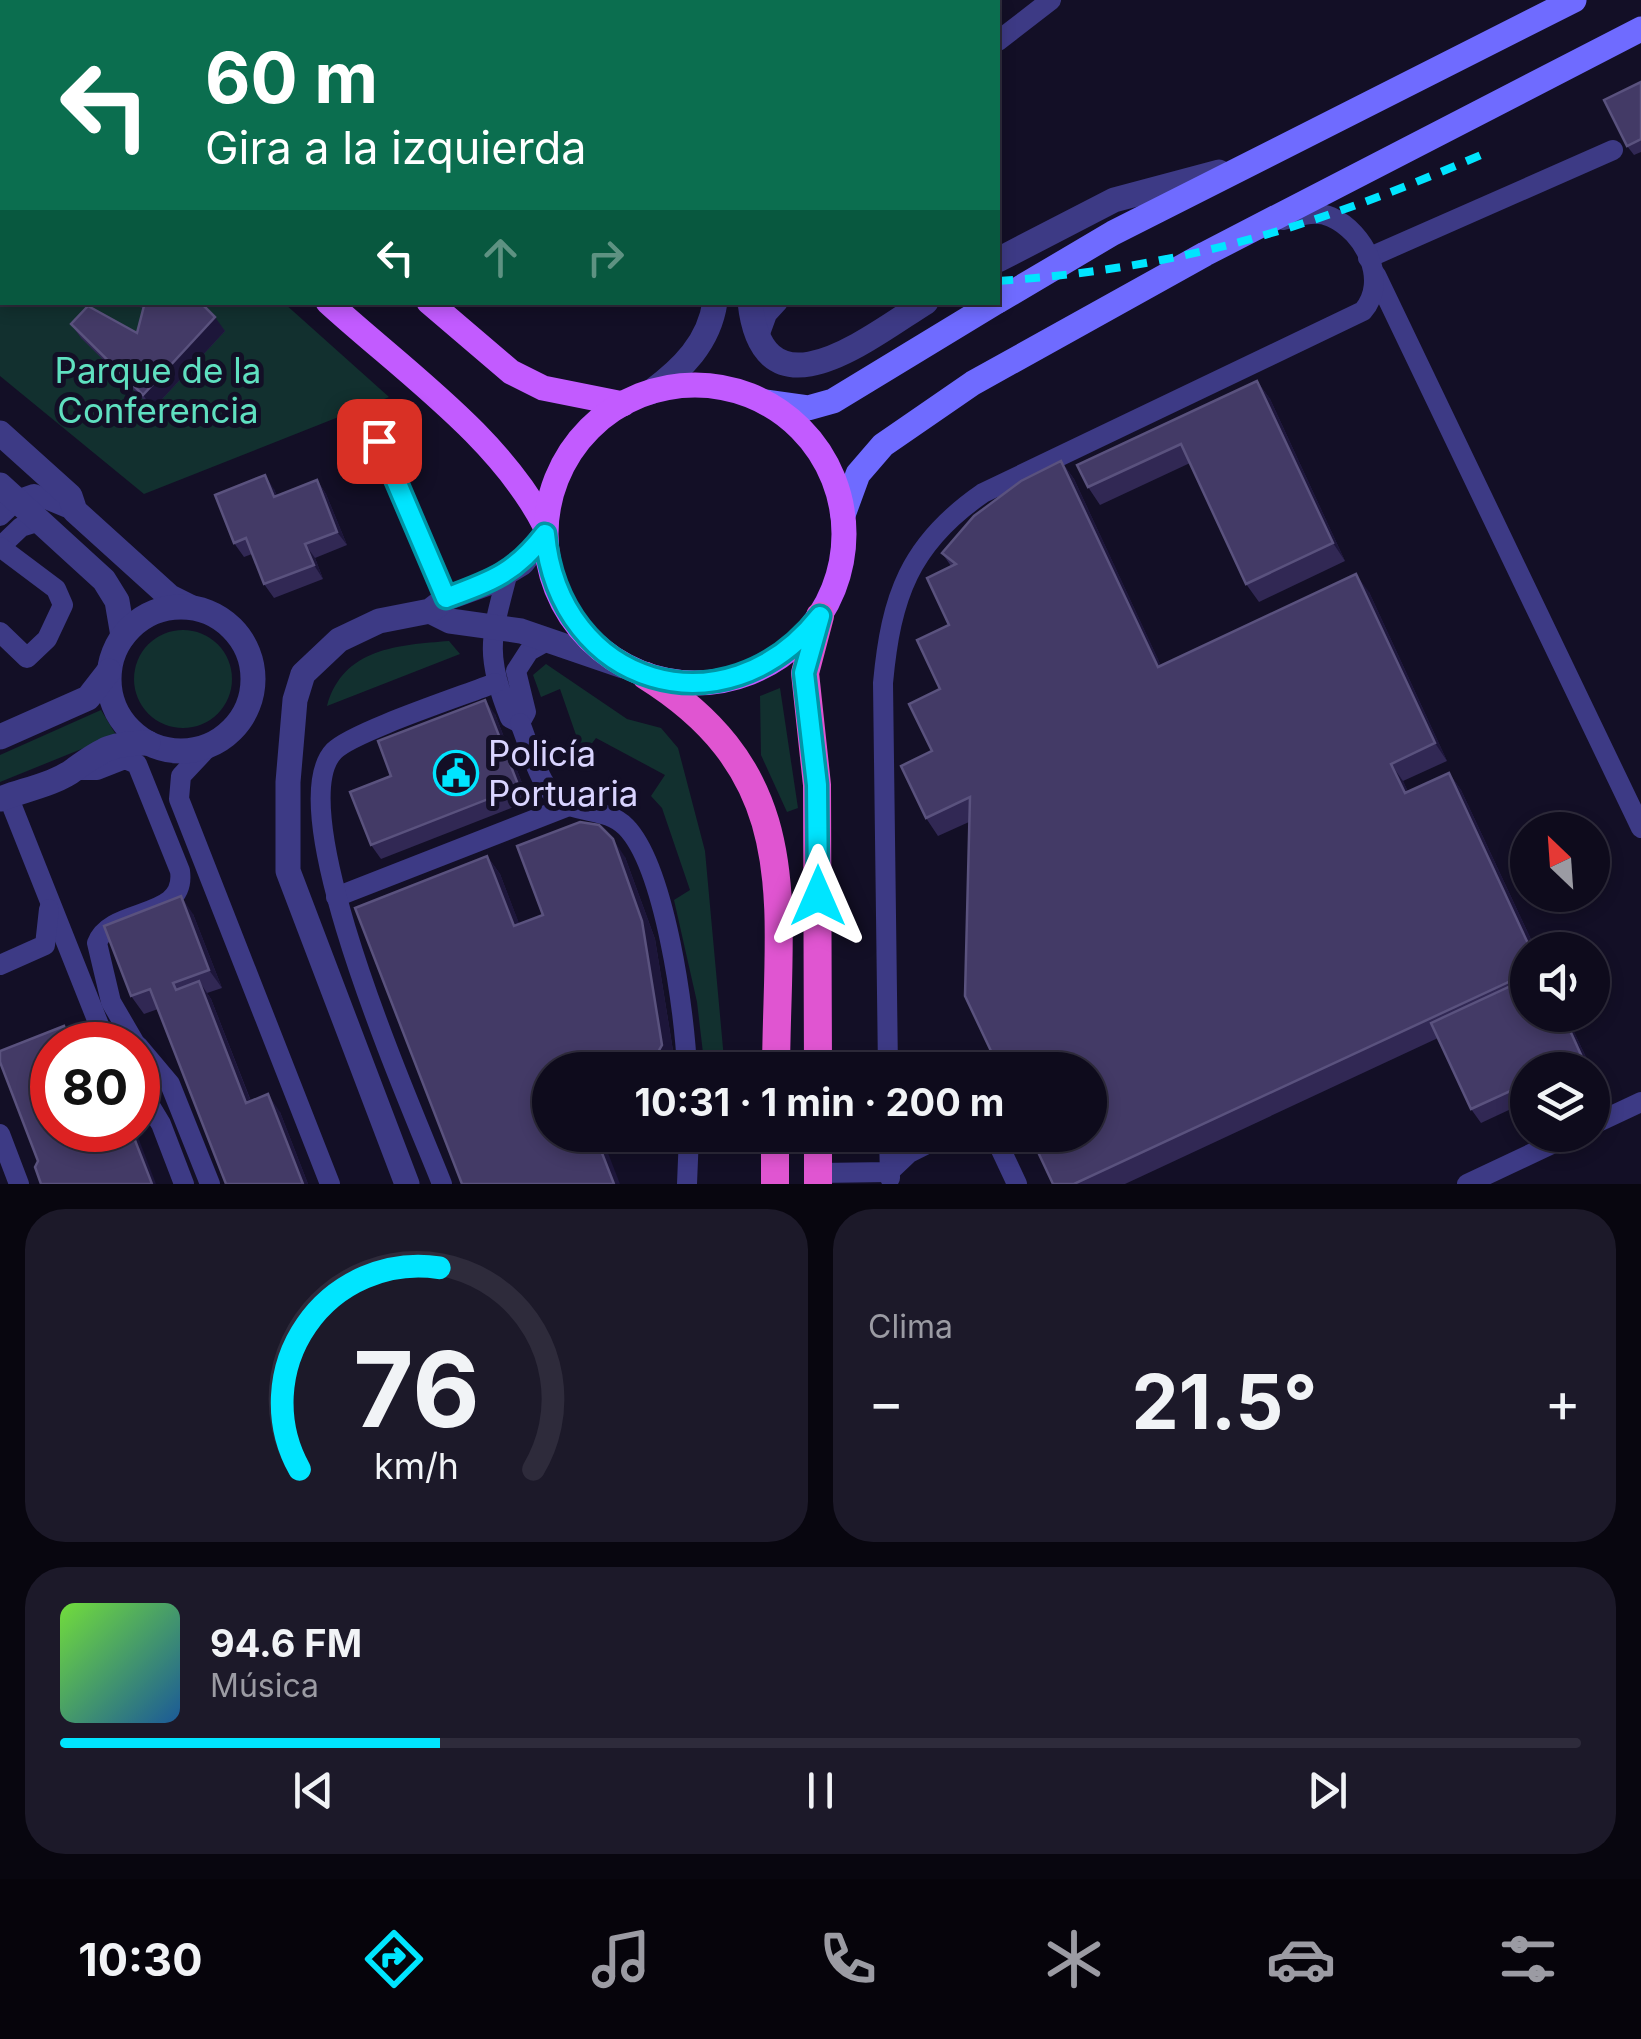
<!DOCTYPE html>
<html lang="es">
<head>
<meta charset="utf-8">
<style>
  :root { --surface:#0e0b1c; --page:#1c1929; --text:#f1f3f6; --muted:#9b9ba3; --line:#2e2b3b; --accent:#00e5ff }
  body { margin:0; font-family:Inter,sans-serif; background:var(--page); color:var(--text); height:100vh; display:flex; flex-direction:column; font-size:38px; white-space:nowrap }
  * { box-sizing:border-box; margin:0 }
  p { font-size:32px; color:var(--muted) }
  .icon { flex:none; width:55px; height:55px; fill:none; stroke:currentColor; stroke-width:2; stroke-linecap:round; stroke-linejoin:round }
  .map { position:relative; height:1184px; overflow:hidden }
  .details { display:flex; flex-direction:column; gap:25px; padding:25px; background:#08060f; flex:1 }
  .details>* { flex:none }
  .top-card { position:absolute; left:0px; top:0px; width:1000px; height:305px; box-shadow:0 5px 15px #0003,0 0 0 2px var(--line); background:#0b6e4f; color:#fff; overflow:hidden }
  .needle { width:65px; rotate:335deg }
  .tools { position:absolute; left:1510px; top:812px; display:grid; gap:20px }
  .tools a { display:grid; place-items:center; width:100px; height:100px; border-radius:50%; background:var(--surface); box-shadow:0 5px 15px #0003,0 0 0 2px var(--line); font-size:50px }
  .speed { position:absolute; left:30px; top:1022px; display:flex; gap:20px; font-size:50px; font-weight:700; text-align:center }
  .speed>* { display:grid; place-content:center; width:130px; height:130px; border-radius:50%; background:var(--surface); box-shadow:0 5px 15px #0003,0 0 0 2px var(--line); line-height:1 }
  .speed .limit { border:15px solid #d22; background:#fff; color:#111 }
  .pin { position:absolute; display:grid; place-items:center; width:85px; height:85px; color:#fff; margin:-42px; border-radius:20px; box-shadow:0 5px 15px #0006 }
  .me { position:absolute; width:110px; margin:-55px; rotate:0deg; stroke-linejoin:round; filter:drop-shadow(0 0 8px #0008) }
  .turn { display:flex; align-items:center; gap:35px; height:210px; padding:0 40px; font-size:45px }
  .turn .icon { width:130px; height:130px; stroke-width:2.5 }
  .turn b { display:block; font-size:70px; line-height:85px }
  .lanes { display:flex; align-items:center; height:95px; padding:0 40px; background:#0003; justify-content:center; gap:50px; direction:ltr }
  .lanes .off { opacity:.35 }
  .big { font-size:75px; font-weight:700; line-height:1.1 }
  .details .card { flex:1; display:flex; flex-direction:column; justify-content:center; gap:15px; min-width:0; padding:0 35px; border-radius:40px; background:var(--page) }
  .details .dial { align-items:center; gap:0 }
  .dial svg { height:260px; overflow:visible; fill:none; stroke:var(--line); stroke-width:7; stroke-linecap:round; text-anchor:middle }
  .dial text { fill:var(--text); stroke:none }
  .song { display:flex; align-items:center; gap:30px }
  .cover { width:120px; height:120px; border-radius:15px; background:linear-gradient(135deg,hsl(100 70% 55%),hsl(210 70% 35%)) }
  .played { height:10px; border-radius:5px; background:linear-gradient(90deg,var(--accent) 25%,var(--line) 25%) }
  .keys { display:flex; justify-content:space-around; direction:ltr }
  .heat { display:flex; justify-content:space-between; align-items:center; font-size:55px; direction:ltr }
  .details .tiles { flex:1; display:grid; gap:25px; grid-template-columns:1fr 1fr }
  .card:last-child { grid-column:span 2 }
  .trip { position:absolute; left:532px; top:1052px; width:575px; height:100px; border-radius:50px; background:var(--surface); box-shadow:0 5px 15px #0003,0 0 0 2px var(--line); font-weight:700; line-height:100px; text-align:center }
  .tab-bar { display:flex; height:160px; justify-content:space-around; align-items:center; background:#06040b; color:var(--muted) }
  .tab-bar .icon { width:70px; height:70px }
  .tab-bar .current { color:var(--accent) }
  .tab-bar b { font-size:45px; color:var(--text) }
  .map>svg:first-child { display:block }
  .green { fill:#12302f }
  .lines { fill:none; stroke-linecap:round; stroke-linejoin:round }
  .service { stroke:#3d3a85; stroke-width:20 }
  .minor { stroke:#3d3a85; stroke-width:25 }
  .secondary { stroke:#6f6bff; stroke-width:25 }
  .primary { stroke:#c25bff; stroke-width:25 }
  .trunk { stroke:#e055d1; stroke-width:28 }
  .rail { stroke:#00e5ff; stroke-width:8; stroke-dasharray:15 12; stroke-linecap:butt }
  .wall { fill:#312854 }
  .shaded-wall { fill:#1d163a }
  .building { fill:#433a66; stroke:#5a527e; stroke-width:2.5 }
  .route-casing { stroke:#0095a6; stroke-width:25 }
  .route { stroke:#00e5ff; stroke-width:18 }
  .labels { text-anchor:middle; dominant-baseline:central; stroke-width:10; stroke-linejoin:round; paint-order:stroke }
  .park-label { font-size:35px; fill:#5fe0c0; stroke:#130f26 }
  .poi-label { font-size:35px; fill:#d9d4ff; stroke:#130f26; text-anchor:start }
</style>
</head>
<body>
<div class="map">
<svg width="1641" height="1184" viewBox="0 0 1641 1184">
  <rect width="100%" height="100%" fill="#130f26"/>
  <g class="green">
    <polygon points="0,45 2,302 284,303 389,397 144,494 0,376"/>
    <circle cx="183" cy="679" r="49"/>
    <path d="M449,641L460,654L327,706C343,648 398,645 449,641Z"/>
    <polygon points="546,664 627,719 661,728 678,748 705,851 725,1070 705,1070 697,1002 674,900 690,890 662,808 651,796 665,775 596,738 583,755 560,689 541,697 533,675"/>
    <polygon points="780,688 798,808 787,812 761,755 760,696"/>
    <polygon points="101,710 116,735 0,782 0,755"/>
  </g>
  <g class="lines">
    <g class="service">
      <polyline points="776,2 779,0"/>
      <polyline points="858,2 862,0"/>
      <polyline points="998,41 1051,0"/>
      <polyline points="1368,258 1613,150"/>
      <polyline points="1376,275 1641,828"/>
      <polyline points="759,336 767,314 778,302"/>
      <polyline points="379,441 447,598"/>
      <polyline points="0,516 17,500 34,494 75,511"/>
      <polyline points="0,547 21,527 40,521"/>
      <path d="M508,572C491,637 484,654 510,718L520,723L526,712L516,671L529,651L547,641"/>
      <polyline points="0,632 27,658 47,639 63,605 56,589 0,547"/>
      <path d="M520,723C531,749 540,796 570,806C590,813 610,811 626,827C665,867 685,1013 687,1070"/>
      <polyline points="210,745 181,776 179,799 330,1184"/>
      <path d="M75,770H97L125,759L137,764L180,871C187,921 111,906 97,943L111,1002L136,1045"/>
      <polyline points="8,796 107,1045"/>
      <polyline points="336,897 569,806"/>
      <polyline points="0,965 45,945 49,909"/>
      <polyline points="138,1046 170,1084 210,1184"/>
      <path d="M888,1070L883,683C891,597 909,544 983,493L1363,311C1389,281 1365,232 1331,217C1315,210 1299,216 1283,220"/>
      <polyline points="138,1086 161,1124 184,1184"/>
      <polyline points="1592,1125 1641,1102"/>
      <polyline points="0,1134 19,1184"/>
      <polyline points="889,1135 890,1178"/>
      <polyline points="994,1135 1017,1184"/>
      <polyline points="818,1173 889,1172 909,1153 945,1135"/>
      <path d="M442,1184C414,1112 278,809 334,751C352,732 465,695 495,683"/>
      <polyline points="687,1184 689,1135"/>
      <polyline points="1467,1184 1571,1135"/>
    </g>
    <g class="minor">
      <polyline points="692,0 694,2"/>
      <polyline points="740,0 742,2"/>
      <polyline points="998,260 1114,200 1219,172"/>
      <path d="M750,302C763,425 871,336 926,302"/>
      <path d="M651,392C682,369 709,343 715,302"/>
      <polyline points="0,433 70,496 75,511 170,597 190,607"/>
      <polyline points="0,485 104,580 117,601 123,636"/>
      <circle cx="181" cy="679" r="72"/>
      <polyline points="430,611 450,621 521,631 623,666"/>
      <polyline points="0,737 88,698 109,671"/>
      <path d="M0,799C23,790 56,784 75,769C103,749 112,743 148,743"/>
      <polyline points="407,1184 288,871 288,782 295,700 303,674 339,640 379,621 430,611 447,598 491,582 522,563 545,534"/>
    </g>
    <g class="secondary">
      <polyline points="998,301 1113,233 1574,0"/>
      <polyline points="765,402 808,408 833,401 996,302"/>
      <polyline points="843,515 858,474 883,445 973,383 1205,254 1641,29"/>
    </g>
    <g class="primary">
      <polyline points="96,0 99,2"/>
      <polyline points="0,6 2,8"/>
      <path d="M328,302C400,368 501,438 545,526"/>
      <polyline points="429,302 511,372 543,388 623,404"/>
      <circle cx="695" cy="534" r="149"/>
    </g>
    <g class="trunk">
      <path d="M646,676C807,777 777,904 776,1070"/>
      <polyline points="818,1070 817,785 805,673 820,616"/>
      <polyline points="775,1184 775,1135"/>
      <polyline points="818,1184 818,1135"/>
    </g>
    <path class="rail" d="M998,281C1183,268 1311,228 1481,155"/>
  </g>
  <g class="wall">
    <polygon points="1641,82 1641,152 1634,155 1627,146"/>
    <polygon points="121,302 200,302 225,331 153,409 81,338 71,324 137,333 143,308"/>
    <polygon points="1257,381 1270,399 1345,561 1259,602 1246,584 1190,463 1100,505 1088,487"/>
    <polygon points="1061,461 1074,479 1161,666 1369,592 1447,761 1403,781 1408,792 1449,773 1461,790 1536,950 1528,950 1528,1015 1566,1015 1592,1070 1528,1070 1528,1101 1481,1123 1471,1109 1438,1038 1125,1184 1053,1184 969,822 938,836 926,818 932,751 949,625 951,566 942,553"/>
    <polygon points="317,480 326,494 347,545 315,558 323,579 274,598 264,584 252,554 244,557 234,543 274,489 277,496"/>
    <polygon points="495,714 529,801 381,859 371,845 391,776"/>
    <polygon points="487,856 500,874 519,924 543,915 625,857 655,939 675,1063 670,1070 550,1070 462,1184"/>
    <polygon points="193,914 222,988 207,993 211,999 251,1101 280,1112 308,1184 226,1184 158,1009 144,1014 131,996"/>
  </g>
  <g class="shaded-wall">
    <polygon points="215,317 225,331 153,409 143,395"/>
    <polygon points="1257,381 1270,399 1345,561 1333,543"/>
    <polygon points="1061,461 1074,479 1170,685 1158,667"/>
    <polygon points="265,475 274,489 283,511 274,497"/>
    <polygon points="317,480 326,494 347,545 337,532"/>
    <polygon points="305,544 315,558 323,579 314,565"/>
    <polygon points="1356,574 1369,592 1447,761 1435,743"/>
    <polygon points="485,700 495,714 529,801 519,787"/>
    <polygon points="1391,764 1403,781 1417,811 1405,793"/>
    <polygon points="1449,773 1461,790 1536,950 1531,950"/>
    <polygon points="613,839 625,857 655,939 675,1063 671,1070 658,1052"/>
    <polygon points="487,856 500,874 527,944 514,926"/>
    <polygon points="181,896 193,914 222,988 209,970"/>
    <polygon points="199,981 211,999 258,1120 246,1103"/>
    <polygon points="1563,1015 1566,1015 1592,1070 1582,1057"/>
    <polygon points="64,1026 74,1040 76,1045 71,1045"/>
    <polygon points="268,1094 280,1112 308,1184 303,1184"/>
    <polygon points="131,1130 135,1130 136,1132 156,1184 152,1184"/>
    <polygon points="595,1135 601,1135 620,1184 614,1184"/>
  </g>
  <g class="building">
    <polygon points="1641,82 1641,139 1627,146 1604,100"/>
    <polygon points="145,302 200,302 215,317 143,395 71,324 88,306 137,333"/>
    <polygon points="1257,381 1333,543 1246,584 1181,444 1088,487 1077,465"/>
    <polygon points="1061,461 1158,667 1356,574 1435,743 1391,764 1405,793 1449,773 1531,950 1528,950 1528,973 1074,1184 1053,1184 1030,1135 1090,1135 1090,1070 1000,1070 965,996 970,797 926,818 901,766 932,751 909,704 940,689 917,640 949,625 927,578 956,564 942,553 974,516 1021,481"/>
    <polygon points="265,475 274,497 317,480 337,532 305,544 314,565 264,584 246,538 234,543 215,495"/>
    <polygon points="485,700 519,787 371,845 350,792 391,776 378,741"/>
    <polygon points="580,822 599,825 613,839 642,921 662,1045 658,1052 612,1070 550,1070 550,1135 595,1135 614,1184 462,1184 355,908 487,856 514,926 543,915 517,846"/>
    <polygon points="181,896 209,970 173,983 176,990 199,981 246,1103 268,1094 303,1184 226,1184 150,989 131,996 104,926"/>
    <polygon points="1528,978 1528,1015 1563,1015 1582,1057 1555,1070 1528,1070 1528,1083 1471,1109 1431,1023"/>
    <polygon points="64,1026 71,1045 52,1045 52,1130 131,1130 152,1184 41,1184 35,1167 38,1161 0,1062 0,1051"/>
  </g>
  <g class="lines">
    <defs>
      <path id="route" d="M379,441L446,598C492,581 515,573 545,534C559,686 725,736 820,616L804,673L817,785L818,896"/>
    </defs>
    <use href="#route" class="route-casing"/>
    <use href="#route" class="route"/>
  </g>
  <defs>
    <symbol id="civic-ring" viewBox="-11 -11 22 22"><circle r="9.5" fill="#130f26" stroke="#00e5ff" stroke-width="1.5"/><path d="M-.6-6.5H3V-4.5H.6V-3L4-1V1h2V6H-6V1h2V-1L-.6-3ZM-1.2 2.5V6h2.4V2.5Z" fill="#00e5ff"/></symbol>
  </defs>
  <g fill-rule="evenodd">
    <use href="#civic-ring" x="431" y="748" width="50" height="50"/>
  </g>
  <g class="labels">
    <g class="park-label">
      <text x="158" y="370">Parque de la<tspan x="158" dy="40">Conferencia</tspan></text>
    </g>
    <g class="poi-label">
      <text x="488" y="753">Policía<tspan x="488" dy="40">Portuaria</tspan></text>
    </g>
  </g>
</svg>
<div class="tools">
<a><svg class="needle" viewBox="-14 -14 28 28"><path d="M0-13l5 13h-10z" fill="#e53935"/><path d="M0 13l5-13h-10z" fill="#9b9ba3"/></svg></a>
<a><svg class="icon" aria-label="sound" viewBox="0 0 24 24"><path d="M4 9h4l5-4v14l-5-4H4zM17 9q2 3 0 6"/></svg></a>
<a><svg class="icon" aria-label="layers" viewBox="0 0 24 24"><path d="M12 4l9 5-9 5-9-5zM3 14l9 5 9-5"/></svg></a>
</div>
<div class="speed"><div class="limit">80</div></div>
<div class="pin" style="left:379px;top:441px;background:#d93025"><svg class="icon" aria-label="arrive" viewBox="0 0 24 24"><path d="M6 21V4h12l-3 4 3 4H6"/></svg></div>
<svg class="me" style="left:818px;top:896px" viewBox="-20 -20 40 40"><path d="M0-17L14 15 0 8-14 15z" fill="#00e5ff" stroke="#fff" stroke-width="4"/></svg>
<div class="trip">10:31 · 1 min · 200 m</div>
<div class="top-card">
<div class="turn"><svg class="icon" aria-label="left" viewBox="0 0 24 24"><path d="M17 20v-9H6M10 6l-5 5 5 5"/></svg><div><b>60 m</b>Gira a la izquierda</div></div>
<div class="lanes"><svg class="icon" aria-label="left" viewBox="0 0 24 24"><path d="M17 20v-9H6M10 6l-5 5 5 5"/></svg><svg class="icon off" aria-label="ahead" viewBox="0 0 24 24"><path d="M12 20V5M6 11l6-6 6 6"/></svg><svg class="icon off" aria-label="right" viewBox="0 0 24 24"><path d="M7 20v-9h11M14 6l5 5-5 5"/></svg></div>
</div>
</div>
<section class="details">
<div class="tiles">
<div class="card dial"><svg viewBox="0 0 100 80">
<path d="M14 69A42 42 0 1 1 86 69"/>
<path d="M14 69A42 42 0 0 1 57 7" stroke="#00e5ff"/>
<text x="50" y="56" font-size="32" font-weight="700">76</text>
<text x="50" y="72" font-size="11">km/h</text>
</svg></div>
<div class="card"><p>Clima</p>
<div class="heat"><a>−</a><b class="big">21.5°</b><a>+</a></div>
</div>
<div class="card">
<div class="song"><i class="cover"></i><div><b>94.6 FM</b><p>Música</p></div></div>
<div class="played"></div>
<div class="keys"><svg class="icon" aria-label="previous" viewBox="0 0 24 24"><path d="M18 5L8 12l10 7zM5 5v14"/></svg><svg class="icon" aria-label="pause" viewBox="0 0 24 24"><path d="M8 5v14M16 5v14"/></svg><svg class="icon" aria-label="next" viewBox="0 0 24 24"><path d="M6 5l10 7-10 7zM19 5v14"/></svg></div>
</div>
</div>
</section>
<nav class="tab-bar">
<b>10:30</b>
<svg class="icon current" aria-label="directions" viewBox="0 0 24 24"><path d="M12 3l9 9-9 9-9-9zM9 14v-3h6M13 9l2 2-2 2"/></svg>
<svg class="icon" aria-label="music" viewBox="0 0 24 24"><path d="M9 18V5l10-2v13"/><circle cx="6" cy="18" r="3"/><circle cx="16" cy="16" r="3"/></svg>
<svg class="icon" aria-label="phone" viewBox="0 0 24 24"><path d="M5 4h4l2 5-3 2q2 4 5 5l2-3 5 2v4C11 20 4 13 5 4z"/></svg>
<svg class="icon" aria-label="climate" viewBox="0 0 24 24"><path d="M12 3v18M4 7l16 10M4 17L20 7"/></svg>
<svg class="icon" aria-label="car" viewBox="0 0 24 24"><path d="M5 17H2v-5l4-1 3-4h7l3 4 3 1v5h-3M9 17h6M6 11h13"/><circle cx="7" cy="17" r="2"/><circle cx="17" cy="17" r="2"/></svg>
<svg class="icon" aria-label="filters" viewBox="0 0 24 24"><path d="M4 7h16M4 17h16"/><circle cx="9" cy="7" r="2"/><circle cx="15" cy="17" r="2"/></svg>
</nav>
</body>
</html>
